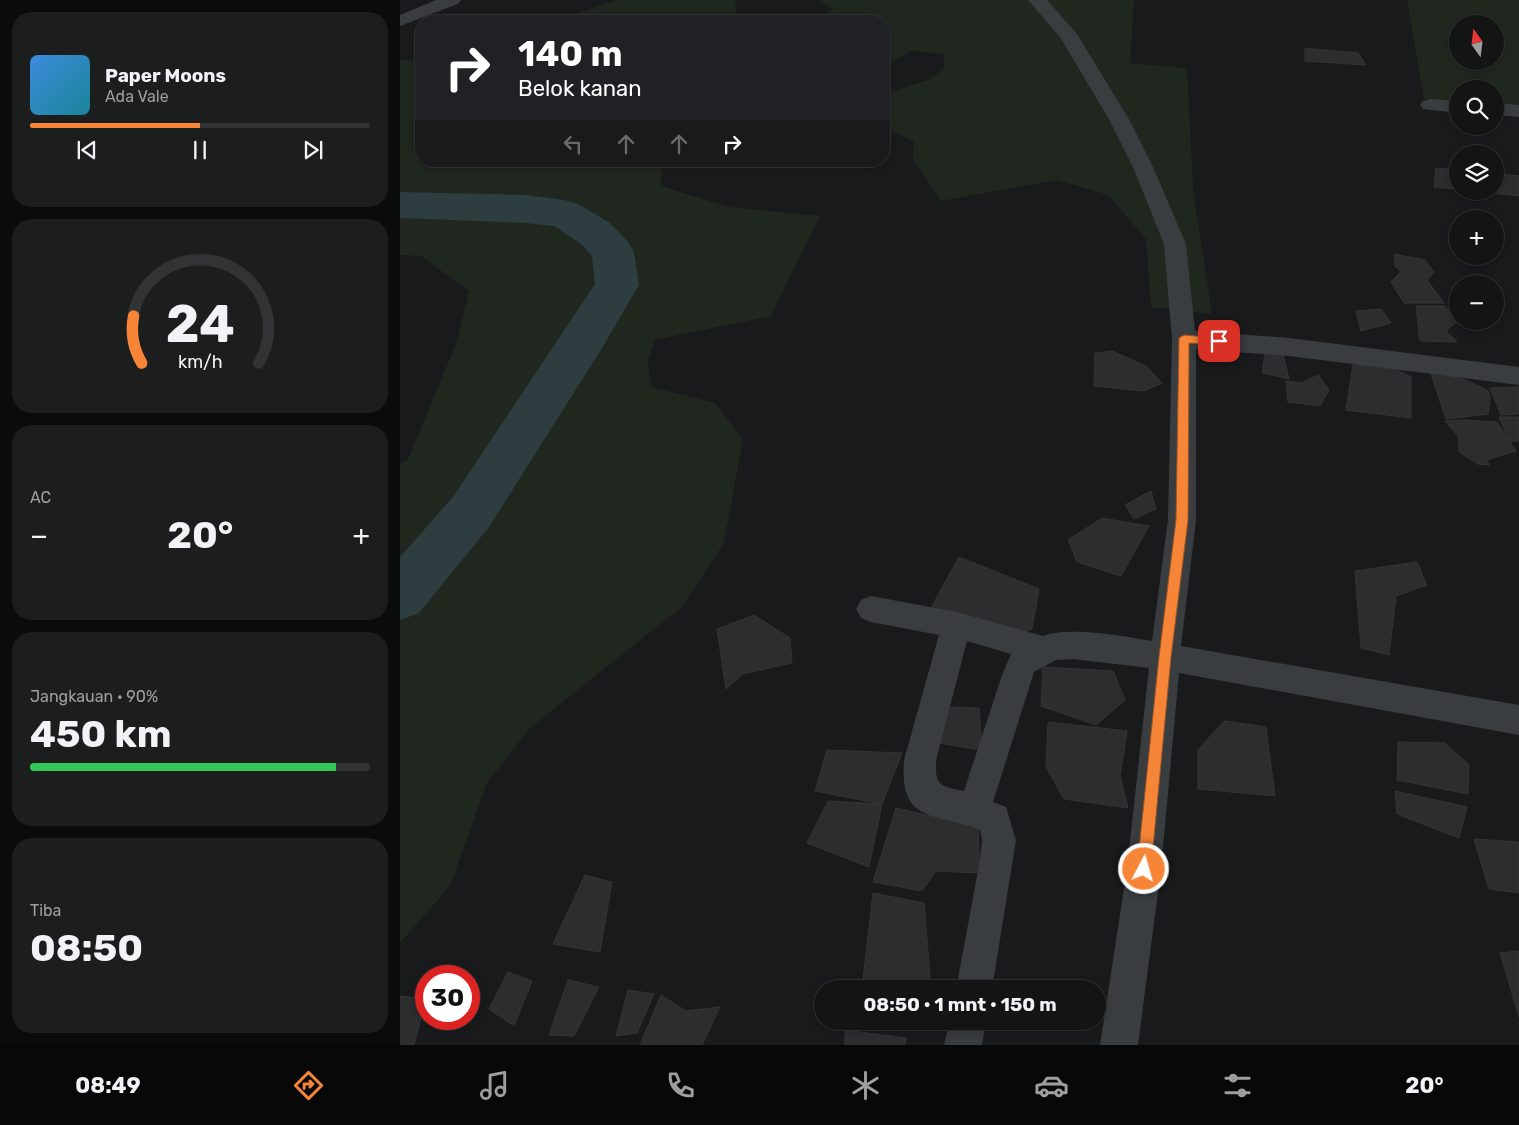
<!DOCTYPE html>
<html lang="id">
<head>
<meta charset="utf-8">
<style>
  :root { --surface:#131414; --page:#1c1d1d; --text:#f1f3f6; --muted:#9d9ea0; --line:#323334; --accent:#f68537 }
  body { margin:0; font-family:Rubik,sans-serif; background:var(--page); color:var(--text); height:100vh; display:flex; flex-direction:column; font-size:19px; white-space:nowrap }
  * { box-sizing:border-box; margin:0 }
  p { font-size:16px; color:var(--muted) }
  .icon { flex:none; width:28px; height:28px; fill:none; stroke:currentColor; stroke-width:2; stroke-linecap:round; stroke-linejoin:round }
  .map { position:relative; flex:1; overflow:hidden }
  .panel { display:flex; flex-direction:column; gap:12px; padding:12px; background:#0a0b0b; width:400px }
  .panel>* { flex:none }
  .top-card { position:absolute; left:15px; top:15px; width:475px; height:152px; border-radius:20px; box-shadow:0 2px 8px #0003,0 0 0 1px var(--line); background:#202124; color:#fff; overflow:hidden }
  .needle { width:32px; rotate:346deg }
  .controls { position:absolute; left:1049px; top:15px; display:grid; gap:10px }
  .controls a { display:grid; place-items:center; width:55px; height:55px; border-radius:50%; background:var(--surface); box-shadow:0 2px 8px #0003,0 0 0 1px var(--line); font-size:25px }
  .speed { position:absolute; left:15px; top:965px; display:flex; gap:10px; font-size:25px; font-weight:700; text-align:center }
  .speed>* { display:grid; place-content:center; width:65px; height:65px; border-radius:50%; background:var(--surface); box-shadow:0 2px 8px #0003,0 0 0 1px var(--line); line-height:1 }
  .speed .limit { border:8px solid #d22; background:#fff; color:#111 }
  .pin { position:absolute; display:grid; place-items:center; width:42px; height:42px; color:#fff; margin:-21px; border-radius:10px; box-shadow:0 2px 8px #0006 }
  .me { position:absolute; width:55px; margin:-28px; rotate:6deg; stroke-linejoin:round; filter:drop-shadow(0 0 4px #0008) }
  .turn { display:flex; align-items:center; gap:18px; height:105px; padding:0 20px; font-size:22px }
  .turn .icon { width:65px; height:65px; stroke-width:2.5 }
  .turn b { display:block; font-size:35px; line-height:42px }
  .lanes { display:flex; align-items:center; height:48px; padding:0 20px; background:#0003; justify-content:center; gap:25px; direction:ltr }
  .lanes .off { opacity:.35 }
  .big { font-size:38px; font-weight:700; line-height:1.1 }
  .panel .card { flex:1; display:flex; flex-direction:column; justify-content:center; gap:8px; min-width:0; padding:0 18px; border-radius:20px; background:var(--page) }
  .panel .dial { align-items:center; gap:0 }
  .dial svg { height:130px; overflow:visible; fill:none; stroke:var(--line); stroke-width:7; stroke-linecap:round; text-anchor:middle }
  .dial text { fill:var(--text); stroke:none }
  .song { display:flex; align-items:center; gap:15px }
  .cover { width:60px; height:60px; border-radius:8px; background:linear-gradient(135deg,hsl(210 70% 55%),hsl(190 70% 35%)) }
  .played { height:5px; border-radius:2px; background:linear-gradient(90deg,var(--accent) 50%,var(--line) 50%) }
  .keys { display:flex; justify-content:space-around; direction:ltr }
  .heat { display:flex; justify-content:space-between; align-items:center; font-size:28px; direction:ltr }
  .charge { height:8px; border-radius:4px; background:linear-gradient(90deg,#34c759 90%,var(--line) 0) }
  .trip { position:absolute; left:414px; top:980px; width:292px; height:50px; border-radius:25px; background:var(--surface); box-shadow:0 2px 8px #0003,0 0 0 1px var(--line); font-weight:700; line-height:50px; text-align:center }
  .tabs { display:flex; height:80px; justify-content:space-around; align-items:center; background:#080808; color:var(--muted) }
  .tabs .icon { width:35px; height:35px }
  .tabs .current { color:var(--accent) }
  .tabs b { font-size:22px; color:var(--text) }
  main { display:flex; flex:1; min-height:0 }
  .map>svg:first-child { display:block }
  .green { fill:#20271f; fill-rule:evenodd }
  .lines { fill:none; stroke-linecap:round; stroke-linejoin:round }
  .river { fill:#2e3d40; fill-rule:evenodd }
  .building { fill:#2c2d2f; stroke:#333437 }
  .minor { fill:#3a3d40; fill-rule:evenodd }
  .route { fill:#f68537; stroke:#a05624 }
</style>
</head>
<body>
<main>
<section class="panel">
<div class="card">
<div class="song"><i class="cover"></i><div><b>Paper Moons</b><p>Ada Vale</p></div></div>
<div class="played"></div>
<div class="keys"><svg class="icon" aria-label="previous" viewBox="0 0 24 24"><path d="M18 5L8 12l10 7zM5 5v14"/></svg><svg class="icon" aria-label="pause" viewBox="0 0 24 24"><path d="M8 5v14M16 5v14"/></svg><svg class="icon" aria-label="next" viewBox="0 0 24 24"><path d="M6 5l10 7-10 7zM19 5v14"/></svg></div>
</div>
<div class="card dial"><svg viewBox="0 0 100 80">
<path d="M14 69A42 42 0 1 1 86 69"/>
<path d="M14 69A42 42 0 0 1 9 40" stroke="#f68537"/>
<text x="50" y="56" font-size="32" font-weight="700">24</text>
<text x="50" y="72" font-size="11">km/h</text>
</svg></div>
<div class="card"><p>AC</p>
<div class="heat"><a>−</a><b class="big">20°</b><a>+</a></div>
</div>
<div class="card"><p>Jangkauan · 90%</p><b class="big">450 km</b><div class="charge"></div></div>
<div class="card"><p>Tiba</p><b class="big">08:50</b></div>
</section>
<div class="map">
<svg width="1119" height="1045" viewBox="0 0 1119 1045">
  <rect width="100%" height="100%" fill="#191a1b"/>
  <g class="green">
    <polygon points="217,0 335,0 337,15 297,21 155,21"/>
    <polygon points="420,0 734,0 730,63 787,68 793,189 812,314 751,307 746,239 708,195 657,180 541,201 513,159 514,142 484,127 484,96 493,91 528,80 544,69 544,54 512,51 484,66 484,21 419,21 422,16 433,9"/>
    <path d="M1007,0H1119V108L1095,106V89H1058L1057,102L1024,99ZM1058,24H1095V61H1058Z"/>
    <polygon points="21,58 21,161 262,161 261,186 329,207 420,216 371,316 254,340 248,362 251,387 315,403 343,439 324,543 283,606 130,728 87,783 50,886 0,943 0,464 8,459 56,344 69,291 21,256 0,255 0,61"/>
  </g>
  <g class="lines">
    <polygon class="river" points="0,192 126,195 164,200 178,204 210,223 228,242 234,252 239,285 202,348 89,527 19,613 0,620 0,557 53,497 195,284 192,256 180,243 154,226 126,223 0,218"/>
  </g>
  <g class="building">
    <polygon points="905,48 958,53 966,65 905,61"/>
    <polygon points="1036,168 1058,170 1058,189 1034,187"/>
    <polygon points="1095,173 1119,176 1119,196 1077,191 1095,191"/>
    <polygon points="994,254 1025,260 1034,272 1027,280 1044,303 1004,303 991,282 1001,272 995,266"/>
    <polygon points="1016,306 1045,306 1056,322 1046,331 1057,342 1020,341"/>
    <polygon points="981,309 991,323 961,331 956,311"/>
    <polygon points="882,350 889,379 862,373 865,354"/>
    <polygon points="712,351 746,366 762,383 744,391 694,386 695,353"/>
    <polygon points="978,361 1011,377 1011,418 946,410 953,365"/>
    <polygon points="1030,371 1066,380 1088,391 1090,398 1088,414 1046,419"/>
    <polygon points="918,375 929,390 920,406 888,402 886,381 902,383"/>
    <polygon points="1119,387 1119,414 1101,415 1090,388"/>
    <polygon points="1099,417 1119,417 1119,441 1110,441"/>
    <polygon points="1065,420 1097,422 1116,451 1087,460 1089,465 1078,464 1059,452 1058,436 1045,421"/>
    <polygon points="751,491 756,509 734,519 725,505"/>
    <polygon points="702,518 749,526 721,576 677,562 668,540"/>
    <polygon points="559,557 639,589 632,629 614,636 531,608"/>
    <polygon points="1017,562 1027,585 996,596 989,655 961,648 955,571"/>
    <polygon points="354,615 390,638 392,663 343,674 326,689 317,629"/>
    <polygon points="643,667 713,671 725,700 696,725 641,706"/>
    <polygon points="526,706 579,708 582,750 526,741"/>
    <polygon points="824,721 866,727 875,796 798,789 798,750"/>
    <polygon points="648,722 727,731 720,776 728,808 664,799 646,767"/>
    <polygon points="998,742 1045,743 1069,765 1068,794 997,780"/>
    <polygon points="427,750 502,753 482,804 415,791"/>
    <polygon points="995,791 1067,807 1059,838 997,814"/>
    <polygon points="428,801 482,804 469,867 407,843"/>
    <polygon points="496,808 578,827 580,873 536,871 522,891 473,882"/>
    <polygon points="1074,839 1119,842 1119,893 1089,889"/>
    <polygon points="185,875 212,882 200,952 153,944"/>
    <polygon points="473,893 524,903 531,989 494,989 463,980"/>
    <polygon points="1119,951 1119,1017 1100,953"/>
    <polygon points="108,972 132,981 114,1026 89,1009"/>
    <polygon points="168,980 199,987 174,1036 149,1035"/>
    <polygon points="228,990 254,994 237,1033 216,1036"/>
    <polygon points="261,995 286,1011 320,1007 302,1045 240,1045"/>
    <polygon points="0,996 26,999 14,1045 0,1045"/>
    <polygon points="445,1030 506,1038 505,1045 445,1045"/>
  </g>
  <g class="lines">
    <g class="minor">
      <polygon points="36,0 61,0 58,4 0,26 0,15"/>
      <path d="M628,0H647L677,34L730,121L753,167L786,244L795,331L889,338L1119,367V385L889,356L796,349V520L781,646L1119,705V735L779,673L761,869L738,1045H700L727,869L749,668L673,659L656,660L634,672L593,802L606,807L616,840L592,989H556L580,860L582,840L580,830C538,811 499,827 504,760L539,635L471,622L461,618L456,609L461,600L471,596L557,612L643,636C670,626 723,636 752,641L768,520L772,339L764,244L733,167L710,121L660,37ZM567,641L611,654L602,675L564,791C539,786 535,786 536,760Z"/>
      <polygon points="1030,99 1058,101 1058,113 1023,109 1020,105 1023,101"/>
      <polygon points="1095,103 1119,105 1119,117 1095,115"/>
      <polygon points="550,1021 586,1021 582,1045 544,1045"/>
    </g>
  </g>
  <polygon class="route" points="784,335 819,338 824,341 819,345 789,343 788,520 771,657 751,869 749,874 744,876 739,874 737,869 759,657 776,520 779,338"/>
</svg>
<div class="controls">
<a><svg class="needle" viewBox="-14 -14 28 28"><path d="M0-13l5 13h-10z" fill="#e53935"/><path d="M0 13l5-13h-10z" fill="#9d9ea0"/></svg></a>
<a><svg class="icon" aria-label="search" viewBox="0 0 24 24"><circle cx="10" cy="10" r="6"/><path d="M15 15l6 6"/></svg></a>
<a><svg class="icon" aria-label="layers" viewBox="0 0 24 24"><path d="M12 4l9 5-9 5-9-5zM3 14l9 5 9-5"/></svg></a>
<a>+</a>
<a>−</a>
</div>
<div class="speed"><div class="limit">30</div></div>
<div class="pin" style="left:819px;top:341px;background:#d93025"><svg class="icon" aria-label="arrive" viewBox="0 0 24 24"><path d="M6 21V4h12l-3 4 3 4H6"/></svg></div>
<svg class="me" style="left:744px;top:869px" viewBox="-20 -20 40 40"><circle r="17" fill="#f68537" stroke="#fff" stroke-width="3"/><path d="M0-11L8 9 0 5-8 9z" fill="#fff"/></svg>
<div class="trip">08:50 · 1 mnt · 150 m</div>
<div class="top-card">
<div class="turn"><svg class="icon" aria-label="right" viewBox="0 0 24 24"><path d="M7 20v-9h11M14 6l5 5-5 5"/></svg><div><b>140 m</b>Belok kanan</div></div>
<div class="lanes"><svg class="icon off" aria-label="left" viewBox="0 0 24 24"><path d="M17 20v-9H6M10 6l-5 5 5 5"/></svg><svg class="icon off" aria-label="ahead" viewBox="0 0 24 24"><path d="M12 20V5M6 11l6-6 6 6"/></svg><svg class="icon off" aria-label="ahead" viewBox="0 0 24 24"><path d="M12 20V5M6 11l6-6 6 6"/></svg><svg class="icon" aria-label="right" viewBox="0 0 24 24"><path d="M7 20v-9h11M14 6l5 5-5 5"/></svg></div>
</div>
</div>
</main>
<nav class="tabs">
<b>08:49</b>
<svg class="icon current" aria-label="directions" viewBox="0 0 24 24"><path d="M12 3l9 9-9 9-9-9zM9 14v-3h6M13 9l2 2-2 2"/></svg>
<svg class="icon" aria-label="music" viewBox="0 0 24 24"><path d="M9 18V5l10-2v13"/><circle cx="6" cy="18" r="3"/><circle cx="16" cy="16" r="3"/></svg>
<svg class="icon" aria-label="phone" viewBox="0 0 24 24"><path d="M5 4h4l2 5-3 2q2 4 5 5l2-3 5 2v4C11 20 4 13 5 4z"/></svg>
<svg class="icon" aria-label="climate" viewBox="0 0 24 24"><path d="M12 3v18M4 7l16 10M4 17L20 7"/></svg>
<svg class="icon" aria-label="car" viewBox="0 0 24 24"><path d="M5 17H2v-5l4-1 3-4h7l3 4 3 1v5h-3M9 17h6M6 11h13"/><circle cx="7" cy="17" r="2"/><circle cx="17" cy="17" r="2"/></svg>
<svg class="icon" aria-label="filters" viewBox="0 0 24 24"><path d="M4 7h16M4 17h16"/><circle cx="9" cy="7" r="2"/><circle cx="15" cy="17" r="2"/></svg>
<b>20°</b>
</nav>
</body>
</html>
